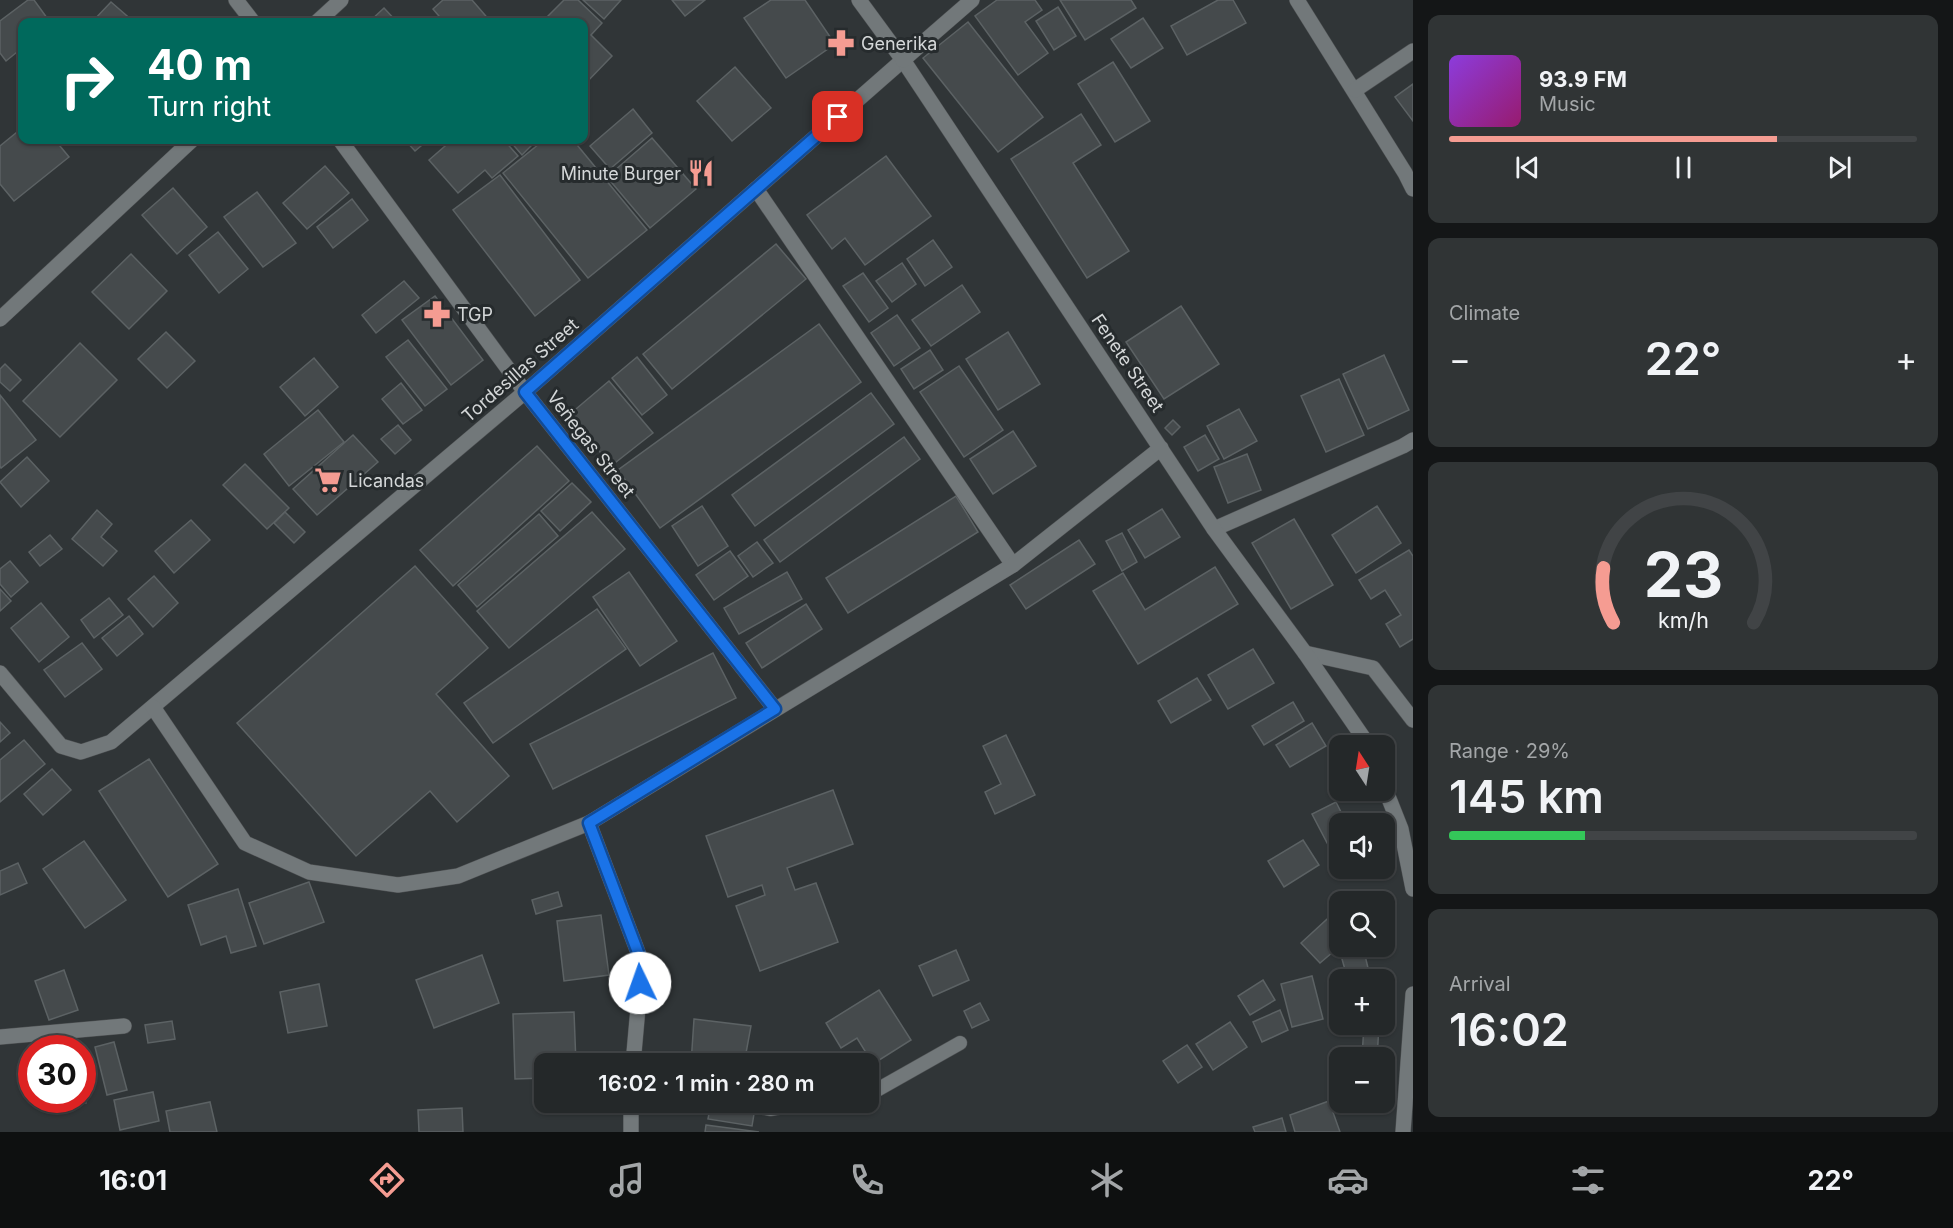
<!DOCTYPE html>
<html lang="en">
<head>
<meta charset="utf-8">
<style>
  :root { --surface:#242829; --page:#303435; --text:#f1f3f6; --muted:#a3a6a8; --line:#414446; --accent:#f59c92 }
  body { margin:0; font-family:Inter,sans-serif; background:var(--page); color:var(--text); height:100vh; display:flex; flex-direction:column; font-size:22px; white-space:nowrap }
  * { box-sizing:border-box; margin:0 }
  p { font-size:20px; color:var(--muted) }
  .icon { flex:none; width:33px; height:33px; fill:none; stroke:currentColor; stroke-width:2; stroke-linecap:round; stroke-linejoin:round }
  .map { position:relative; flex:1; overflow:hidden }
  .details { display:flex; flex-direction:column; gap:15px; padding:15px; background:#141617; width:540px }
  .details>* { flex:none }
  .guide { position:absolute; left:18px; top:18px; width:570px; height:126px; border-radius:12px; box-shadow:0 2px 4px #0004,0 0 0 2px var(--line); background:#00695c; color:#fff; overflow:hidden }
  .needle { width:39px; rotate:348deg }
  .buttons { position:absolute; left:1329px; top:735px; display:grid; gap:12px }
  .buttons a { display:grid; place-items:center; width:66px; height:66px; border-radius:12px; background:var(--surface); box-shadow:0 2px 4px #0004,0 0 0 2px var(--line); font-size:30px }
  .speed { position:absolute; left:18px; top:1035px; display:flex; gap:12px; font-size:30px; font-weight:700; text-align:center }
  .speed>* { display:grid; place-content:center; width:78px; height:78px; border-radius:50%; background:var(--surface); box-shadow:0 2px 4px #0004,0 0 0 2px var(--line); line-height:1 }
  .speed .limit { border:9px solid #d22; background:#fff; color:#111 }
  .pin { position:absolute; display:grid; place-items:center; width:51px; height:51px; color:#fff; margin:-26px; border-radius:12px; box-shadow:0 3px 9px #0006 }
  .me { position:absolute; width:66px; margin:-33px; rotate:357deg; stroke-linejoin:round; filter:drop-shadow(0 0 4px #0008) }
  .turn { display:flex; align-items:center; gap:21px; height:126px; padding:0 30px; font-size:27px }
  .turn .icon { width:78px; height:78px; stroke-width:2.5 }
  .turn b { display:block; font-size:42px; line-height:51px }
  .big { font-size:45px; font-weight:600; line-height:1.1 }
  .details .widget { flex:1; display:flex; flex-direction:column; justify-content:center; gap:9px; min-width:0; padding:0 21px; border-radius:12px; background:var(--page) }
  .details .dial { align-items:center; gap:0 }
  .dial svg { height:156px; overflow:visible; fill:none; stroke:var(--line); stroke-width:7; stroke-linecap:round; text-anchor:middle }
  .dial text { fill:var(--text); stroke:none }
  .song { display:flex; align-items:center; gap:18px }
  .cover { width:72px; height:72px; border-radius:9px; background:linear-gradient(135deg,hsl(270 70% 55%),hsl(320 70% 35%)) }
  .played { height:6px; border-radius:3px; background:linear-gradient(90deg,var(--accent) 70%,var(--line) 70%) }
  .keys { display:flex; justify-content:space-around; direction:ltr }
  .heat { display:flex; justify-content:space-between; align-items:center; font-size:33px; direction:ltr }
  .charge { height:9px; border-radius:4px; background:linear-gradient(90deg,#34c759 29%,var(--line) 0) }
  .trip { position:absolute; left:534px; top:1053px; width:345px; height:60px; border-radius:12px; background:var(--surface); box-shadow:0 2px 4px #0004,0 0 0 2px var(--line); font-weight:600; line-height:60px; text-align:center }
  .dock { display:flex; height:96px; justify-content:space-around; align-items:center; background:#0e1010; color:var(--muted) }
  .dock .icon { width:42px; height:42px }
  .dock .current { color:var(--accent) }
  .dock b { font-size:27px; color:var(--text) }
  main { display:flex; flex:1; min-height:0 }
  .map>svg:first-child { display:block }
  .building { fill:#454a4c; stroke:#5c6264; stroke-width:1.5 }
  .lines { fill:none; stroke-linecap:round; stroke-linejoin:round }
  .lane-casing { stroke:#4d5052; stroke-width:15 }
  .street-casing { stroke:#4d5052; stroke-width:16 }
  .secondary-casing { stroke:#4d5052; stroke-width:16 }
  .lane { stroke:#72787a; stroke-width:14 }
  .street { stroke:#72787a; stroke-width:15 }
  .secondary { stroke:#72787a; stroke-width:15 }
  .route-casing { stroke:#114b97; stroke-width:15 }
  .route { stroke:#1a73e8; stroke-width:10 }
  .labels { text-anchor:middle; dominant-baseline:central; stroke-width:6; stroke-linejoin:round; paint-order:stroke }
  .poi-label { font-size:18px; fill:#d4d7d8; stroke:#262b2d; text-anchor:start }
  .street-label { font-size:18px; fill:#d4d7d8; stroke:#262b2d }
</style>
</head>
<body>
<main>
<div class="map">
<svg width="1413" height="1132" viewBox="0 0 1413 1132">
  <rect width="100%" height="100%" fill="#303537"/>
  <g class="building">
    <polygon points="28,0 34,0 50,22 22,22 22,48 6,61 0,53 0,21"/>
    <polygon points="443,0 472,0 491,22 444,22 433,9"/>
    <polygon points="564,0 578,0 602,23 591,35 612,56 584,85 584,22 542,22"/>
    <polygon points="583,0 621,0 604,19"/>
    <polygon points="672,0 705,0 685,16"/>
    <polygon points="771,0 805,0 835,44 786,78 744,18"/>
    <polygon points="997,0 1035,0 1042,10 1025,22 1048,53 1018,75 975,16"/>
    <polygon points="1060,0 1131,0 1136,8 1085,40"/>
    <polygon points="1218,0 1233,0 1246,23 1187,55 1171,26"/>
    <polygon points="111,2 134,22 92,22"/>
    <polygon points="1058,7 1076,36 1054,50 1036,21"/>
    <polygon points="384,8 397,22 369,22"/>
    <polygon points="1143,18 1163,48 1131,68 1111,39"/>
    <polygon points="968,22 1043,117 998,152 923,58"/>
    <polygon points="1113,62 1150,121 1115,142 1078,84"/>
    <polygon points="735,67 771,108 732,141 697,101"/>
    <polygon points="1413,84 1413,121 1395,97"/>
    <polygon points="633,109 652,133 610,169 590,146"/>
    <polygon points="1081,114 1101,145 1073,163 1129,251 1087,278 1011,159"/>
    <polygon points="22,128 22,140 55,140 69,157 14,201 0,184 0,146"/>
    <polygon points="652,138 696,189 650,228 607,177"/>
    <polygon points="405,140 428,140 415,151"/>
    <polygon points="452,140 504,140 518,156 492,178 485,170 458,193 429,160"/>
    <polygon points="509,140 526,140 531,146 522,155"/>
    <polygon points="544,140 573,140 647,230 588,278 503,173"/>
    <polygon points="886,156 931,216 865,265 845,238 832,249 807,215"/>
    <polygon points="325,166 349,193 307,229 283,203"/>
    <polygon points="500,175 580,280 535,316 453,210"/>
    <polygon points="173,188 207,227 177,254 142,215"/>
    <polygon points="257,192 296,243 263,267 224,217"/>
    <polygon points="352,199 368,220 333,248 317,227"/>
    <polygon points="218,232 248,269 219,293 189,255"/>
    <polygon points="933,240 952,267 925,286 907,259"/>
    <polygon points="776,244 806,279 672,389 643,354"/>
    <polygon points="131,254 167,291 129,329 92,292"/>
    <polygon points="902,263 916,284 892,302 876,281"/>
    <polygon points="863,273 888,308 869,322 843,286"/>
    <polygon points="404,281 419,298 376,333 362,315"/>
    <polygon points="962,285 980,312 931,346 912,320"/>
    <polygon points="435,296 483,360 451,385 402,320"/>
    <polygon points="1181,306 1219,364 1164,399 1126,342"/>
    <polygon points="897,315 920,348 894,366 871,333"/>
    <polygon points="819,324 861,382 660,528 618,470"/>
    <polygon points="166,332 195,361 167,388 138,359"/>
    <polygon points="1008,332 1040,384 998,410 966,359"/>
    <polygon points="408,340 447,389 425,406 386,357"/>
    <polygon points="80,343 117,380 60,437 23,401"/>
    <polygon points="930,350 943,370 914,389 901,369"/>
    <polygon points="1384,355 1409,410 1368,429 1343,374"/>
    <polygon points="637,357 667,395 642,415 612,378"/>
    <polygon points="314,358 338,387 305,416 280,387"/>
    <polygon points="5,364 21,380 10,391 0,382 0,369"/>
    <polygon points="959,366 1003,430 964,457 920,392"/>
    <polygon points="1339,379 1364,435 1326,452 1301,396"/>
    <polygon points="609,381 653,433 611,466 570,414"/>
    <polygon points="401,383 422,410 403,424 382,399"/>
    <polygon points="871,393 894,424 755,526 732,495"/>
    <polygon points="0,395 36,440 1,468 0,466"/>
    <polygon points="1239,409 1257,441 1224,459 1207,426"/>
    <polygon points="318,410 344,442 289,486 264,454"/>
    <polygon points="1173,420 1180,427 1172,435 1165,428"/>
    <polygon points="398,425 411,440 395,454 381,439"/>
    <polygon points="1013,431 1036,466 993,494 970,459"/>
    <polygon points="353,435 378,462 317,515 293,489"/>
    <polygon points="1205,435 1219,459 1198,471 1184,447"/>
    <polygon points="904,437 920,459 780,562 764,540"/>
    <polygon points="537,446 569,481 453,586 420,550"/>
    <polygon points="1247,454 1261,490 1228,503 1214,467"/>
    <polygon points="27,457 49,481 21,507 0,482"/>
    <polygon points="245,464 289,508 267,529 223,485"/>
    <polygon points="572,483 591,502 560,531 541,511"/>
    <polygon points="956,496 978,532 848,613 826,578"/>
    <polygon points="702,506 728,546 698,566 672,526"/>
    <polygon points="1377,506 1401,543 1356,573 1332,535"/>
    <polygon points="1162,509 1180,537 1145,558 1128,530"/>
    <polygon points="97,510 112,524 101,537 117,551 103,566 72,539"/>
    <polygon points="285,512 305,532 294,543 274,523"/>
    <polygon points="592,512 625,549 509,648 477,611"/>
    <polygon points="539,514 558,536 477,607 458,585"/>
    <polygon points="1294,519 1333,585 1291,609 1252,543"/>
    <polygon points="191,520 210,540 174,573 155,551"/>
    <polygon points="1122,533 1137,562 1122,571 1106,541"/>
    <polygon points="50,535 62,549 40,566 29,552"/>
    <polygon points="1079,540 1095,564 1026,609 1010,585"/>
    <polygon points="757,542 773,563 753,577 738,556"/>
    <polygon points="1409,550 1413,556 1413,639 1400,647 1386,624 1401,615 1385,590 1371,599 1359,580"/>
    <polygon points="730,551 748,576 714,600 696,575"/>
    <polygon points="10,561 28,582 11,597 0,584 0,569"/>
    <polygon points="415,566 488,648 436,694 509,776 457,822 430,791 356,856 237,723"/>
    <polygon points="1215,567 1238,604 1138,664 1093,591 1123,573 1145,610"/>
    <polygon points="629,572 677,641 640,666 593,597"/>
    <polygon points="787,572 802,599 739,634 724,608"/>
    <polygon points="154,576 178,603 153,627 128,599"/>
    <polygon points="0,589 11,601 0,611"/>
    <polygon points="109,598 123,615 94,638 81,620"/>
    <polygon points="41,603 69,637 39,662 11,628"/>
    <polygon points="806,604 822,629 762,668 746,643"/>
    <polygon points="597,609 626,649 493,743 464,703"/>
    <polygon points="129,616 143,634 117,656 102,638"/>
    <polygon points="82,643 102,669 65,697 44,670"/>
    <polygon points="1253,649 1274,683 1228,709 1208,675"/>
    <polygon points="713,653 736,698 553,789 530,744"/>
    <polygon points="1197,678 1211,700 1171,723 1158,701"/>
    <polygon points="1293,702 1304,721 1264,745 1252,726"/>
    <polygon points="0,722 10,733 0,742"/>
    <polygon points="1312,723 1326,746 1290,767 1276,745"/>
    <polygon points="1006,735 1035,795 995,814 985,792 1001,784 983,746"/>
    <polygon points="24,740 45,764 0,802 0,760"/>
    <polygon points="149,759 218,864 168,897 99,791"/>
    <polygon points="52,769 71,790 43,815 24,794"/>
    <polygon points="833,790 853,844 787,868 795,890 816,883 838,942 760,971 736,906 765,895 762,885 728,897 706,836"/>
    <polygon points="1336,802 1347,824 1340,824 1340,858 1336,860 1312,814"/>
    <polygon points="1303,840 1319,865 1284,887 1268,861"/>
    <polygon points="84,841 126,900 85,928 43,869"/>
    <polygon points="18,863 27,883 0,895 0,871"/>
    <polygon points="309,882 324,922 264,944 249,903"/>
    <polygon points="238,889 256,946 231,953 226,936 201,945 188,905"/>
    <polygon points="558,892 562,906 536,914 532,900"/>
    <polygon points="1337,910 1340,912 1340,946 1320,963 1301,943"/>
    <polygon points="601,915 609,975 564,981 557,921"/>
    <polygon points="1363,947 1368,968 1346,973 1340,952"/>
    <polygon points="956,950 969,980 933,996 919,966"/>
    <polygon points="482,955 499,1003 434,1028 416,980"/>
    <polygon points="64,970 78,1010 49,1020 35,981"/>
    <polygon points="1312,976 1323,1019 1292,1027 1281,984"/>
    <polygon points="1263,980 1275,1000 1250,1015 1238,996"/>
    <polygon points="319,984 327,1026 288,1033 280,992"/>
    <polygon points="879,990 911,1040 873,1064 857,1038 841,1048 826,1023"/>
    <polygon points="980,1003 989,1020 972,1028 964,1011"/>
    <polygon points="1280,1010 1288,1030 1262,1042 1253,1022"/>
    <polygon points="574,1012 576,1064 544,1064 544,1078 515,1079 513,1014"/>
    <polygon points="694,1019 751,1026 744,1064 691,1064"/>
    <polygon points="172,1021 175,1039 148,1043 145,1025"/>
    <polygon points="1230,1022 1247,1047 1213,1070 1196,1044"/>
    <polygon points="1364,1025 1379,1026 1377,1058 1362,1057"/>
    <polygon points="114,1042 127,1090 107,1095 95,1047"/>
    <polygon points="1187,1045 1202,1067 1178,1083 1163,1061"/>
    <polygon points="794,1057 822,1060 822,1064 793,1064"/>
    <polygon points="82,1080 86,1103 56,1109 55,1100 82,1100"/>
    <polygon points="153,1092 159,1121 120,1130 114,1100"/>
    <polygon points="1329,1101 1340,1132 1295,1132 1290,1115"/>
    <polygon points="210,1102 217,1132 170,1132 166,1111"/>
    <polygon points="462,1108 463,1132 419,1132 418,1110"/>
    <polygon points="710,1108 754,1114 752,1126 708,1119"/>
    <polygon points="1282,1118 1286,1132 1255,1132 1253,1127"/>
    <polygon points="706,1125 759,1132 705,1132"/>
  </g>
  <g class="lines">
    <defs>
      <g id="lane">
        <polyline points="868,1095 960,1043"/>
        <polyline points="736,1102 770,1109 813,1102"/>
      </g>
      <g id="street">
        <polyline points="236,0 253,22"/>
        <polyline points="1297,0 1405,173 1413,189"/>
        <polyline points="1355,90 1413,51"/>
        <polyline points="340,140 525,392 775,709"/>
        <polyline points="756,189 1013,565"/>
        <polyline points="1214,529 1403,446 1413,440"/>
        <polyline points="1305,653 1373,668 1413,720"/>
        <polyline points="0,673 61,746 81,752 111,742 525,392 903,60"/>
        <polyline points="153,707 245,843 309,872 398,885 458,876 589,823 1013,565 1161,448"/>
        <polyline points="589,823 642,963 633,1064"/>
        <polyline points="0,1037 124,1026"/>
        <polyline points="631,1132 631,1102"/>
      </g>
      <g id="secondary">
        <polyline points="859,0 903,60 1214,529 1305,653 1369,746"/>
        <polyline points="317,22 341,0"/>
        <polyline points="903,60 972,0"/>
        <polyline points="0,319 192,140"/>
        <polyline points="1384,786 1401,829 1413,889"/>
        <polyline points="1403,1132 1413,994"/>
      </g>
    </defs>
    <use href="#lane" class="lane-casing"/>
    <use href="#street" class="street-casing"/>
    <use href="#secondary" class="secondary-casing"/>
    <use href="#lane" class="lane"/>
    <use href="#street" class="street"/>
    <use href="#secondary" class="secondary"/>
  </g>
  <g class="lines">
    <defs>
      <polyline id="route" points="640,983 642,963 589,823 775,709 525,392 838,117"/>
    </defs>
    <use href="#route" class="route-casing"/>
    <use href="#route" class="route"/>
  </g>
  <defs>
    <symbol id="pharmacy-bare" viewBox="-9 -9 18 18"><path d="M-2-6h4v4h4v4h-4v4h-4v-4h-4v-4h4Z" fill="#f59c92" stroke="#262b2d" stroke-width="2.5" paint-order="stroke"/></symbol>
    <symbol id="restaurant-bare" viewBox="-9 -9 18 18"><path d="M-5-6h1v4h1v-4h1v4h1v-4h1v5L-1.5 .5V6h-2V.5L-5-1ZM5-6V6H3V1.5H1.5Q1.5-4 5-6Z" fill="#f59c92" stroke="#262b2d" stroke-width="2.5" paint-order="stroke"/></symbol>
    <symbol id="supermarket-bare" viewBox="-9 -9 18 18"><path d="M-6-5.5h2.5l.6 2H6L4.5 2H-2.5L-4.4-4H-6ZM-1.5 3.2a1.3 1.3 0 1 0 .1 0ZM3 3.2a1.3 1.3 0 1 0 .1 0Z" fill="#f59c92" stroke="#262b2d" stroke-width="2.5" paint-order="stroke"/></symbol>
  </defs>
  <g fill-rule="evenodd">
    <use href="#pharmacy-bare" x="822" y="24" width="38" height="38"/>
    <use href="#restaurant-bare" x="682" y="154" width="38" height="38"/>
    <use href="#pharmacy-bare" x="418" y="295" width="38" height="38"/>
    <use href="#supermarket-bare" x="309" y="461" width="38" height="38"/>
  </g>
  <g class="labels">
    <g class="poi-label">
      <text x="861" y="43">Generika</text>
      <text x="681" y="173" text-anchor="end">Minute Burger</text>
      <text x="457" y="314">TGP</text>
      <text x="348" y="480">Licandas</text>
    </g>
    <g class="street-label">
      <text transform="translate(1128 363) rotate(56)">Fenete Street</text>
      <text transform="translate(520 370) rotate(-41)">Tordesillas Street</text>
      <text transform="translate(591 444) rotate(52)">Veñegas Street</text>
    </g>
  </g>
</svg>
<div class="buttons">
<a><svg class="needle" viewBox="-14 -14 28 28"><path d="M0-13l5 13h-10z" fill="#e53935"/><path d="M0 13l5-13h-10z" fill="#a3a6a8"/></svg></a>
<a><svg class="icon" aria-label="sound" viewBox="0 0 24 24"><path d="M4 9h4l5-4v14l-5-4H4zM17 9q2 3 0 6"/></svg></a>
<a><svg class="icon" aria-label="search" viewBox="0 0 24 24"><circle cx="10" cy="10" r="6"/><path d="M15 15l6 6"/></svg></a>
<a>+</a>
<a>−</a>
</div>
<div class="speed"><div class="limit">30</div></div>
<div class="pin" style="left:838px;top:117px;background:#d93025"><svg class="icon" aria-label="arrive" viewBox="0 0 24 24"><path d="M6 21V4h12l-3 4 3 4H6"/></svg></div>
<svg class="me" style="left:640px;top:983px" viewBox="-20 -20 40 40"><circle r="19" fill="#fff"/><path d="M0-13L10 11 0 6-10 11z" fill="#1a73e8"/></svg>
<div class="trip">16:02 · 1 min · 280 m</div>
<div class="guide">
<div class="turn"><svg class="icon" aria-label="right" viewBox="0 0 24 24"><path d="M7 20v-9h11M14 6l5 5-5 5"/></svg><div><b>40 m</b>Turn right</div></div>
</div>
</div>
<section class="details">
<div class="widget">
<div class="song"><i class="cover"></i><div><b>93.9 FM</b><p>Music</p></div></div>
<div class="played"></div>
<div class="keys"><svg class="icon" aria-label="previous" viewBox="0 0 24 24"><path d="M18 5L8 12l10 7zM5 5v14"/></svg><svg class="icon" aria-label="pause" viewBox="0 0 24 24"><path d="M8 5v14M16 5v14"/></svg><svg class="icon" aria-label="next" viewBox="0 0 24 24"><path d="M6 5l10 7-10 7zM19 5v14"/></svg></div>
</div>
<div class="widget"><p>Climate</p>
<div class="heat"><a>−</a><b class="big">22°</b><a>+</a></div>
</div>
<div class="widget dial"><svg viewBox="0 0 100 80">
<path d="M14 69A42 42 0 1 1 86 69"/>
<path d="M14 69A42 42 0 0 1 9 41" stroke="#f59c92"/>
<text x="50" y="56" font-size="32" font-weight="700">23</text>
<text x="50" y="72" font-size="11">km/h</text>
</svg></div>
<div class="widget"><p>Range · 29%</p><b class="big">145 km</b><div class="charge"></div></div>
<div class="widget"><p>Arrival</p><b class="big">16:02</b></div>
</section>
</main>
<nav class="dock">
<b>16:01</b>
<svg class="icon current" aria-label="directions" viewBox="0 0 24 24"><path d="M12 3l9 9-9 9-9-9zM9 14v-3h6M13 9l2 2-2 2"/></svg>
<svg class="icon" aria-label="music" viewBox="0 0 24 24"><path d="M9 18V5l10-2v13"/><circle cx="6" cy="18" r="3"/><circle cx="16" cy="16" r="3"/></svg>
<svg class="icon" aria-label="phone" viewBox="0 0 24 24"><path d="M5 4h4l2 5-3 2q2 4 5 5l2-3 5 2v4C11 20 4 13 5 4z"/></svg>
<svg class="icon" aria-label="climate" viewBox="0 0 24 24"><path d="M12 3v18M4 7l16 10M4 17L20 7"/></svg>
<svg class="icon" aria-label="car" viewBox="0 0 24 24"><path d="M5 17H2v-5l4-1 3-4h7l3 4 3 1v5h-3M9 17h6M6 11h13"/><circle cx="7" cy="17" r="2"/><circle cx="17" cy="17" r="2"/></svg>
<svg class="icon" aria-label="filters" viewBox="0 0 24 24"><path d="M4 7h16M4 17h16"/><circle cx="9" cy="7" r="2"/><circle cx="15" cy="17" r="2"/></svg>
<b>22°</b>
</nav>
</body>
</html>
